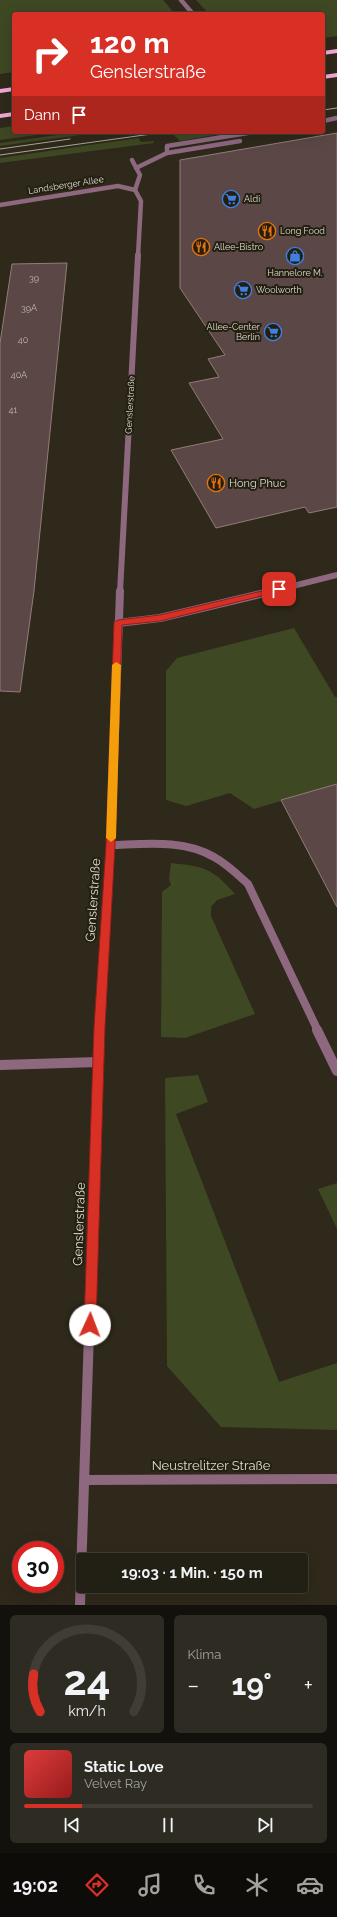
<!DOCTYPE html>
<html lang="de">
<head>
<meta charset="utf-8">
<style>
  :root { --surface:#221f14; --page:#2e2c22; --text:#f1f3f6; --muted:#a2a2a0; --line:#3f3d34; --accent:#d93025 }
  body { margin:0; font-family:Raleway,sans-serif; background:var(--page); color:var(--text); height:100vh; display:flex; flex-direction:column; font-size:15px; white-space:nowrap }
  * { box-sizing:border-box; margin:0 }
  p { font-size:13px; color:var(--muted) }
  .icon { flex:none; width:22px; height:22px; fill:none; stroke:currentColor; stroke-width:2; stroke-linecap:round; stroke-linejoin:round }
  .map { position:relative; height:1605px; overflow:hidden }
  .panel { display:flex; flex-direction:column; gap:10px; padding:10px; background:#13110b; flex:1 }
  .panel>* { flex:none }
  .banner { position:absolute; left:12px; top:12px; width:313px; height:122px; border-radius:4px; box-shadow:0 4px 16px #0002,0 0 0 1px var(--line); background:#d93025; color:#fff; overflow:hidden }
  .speed { position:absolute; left:12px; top:1541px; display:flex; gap:8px; font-size:20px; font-weight:700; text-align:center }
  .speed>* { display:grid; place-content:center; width:52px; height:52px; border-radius:50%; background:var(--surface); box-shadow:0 4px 16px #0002,0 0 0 1px var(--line); line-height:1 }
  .speed .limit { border:6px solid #d22; background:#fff; color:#111 }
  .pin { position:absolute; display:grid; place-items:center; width:34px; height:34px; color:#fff; margin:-17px; border-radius:8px; box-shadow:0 2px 6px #0006 }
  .me { position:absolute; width:44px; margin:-22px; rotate:2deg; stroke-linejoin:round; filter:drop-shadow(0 0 3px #0008) }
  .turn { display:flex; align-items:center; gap:14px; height:84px; padding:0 12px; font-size:18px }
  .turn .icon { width:52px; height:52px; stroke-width:2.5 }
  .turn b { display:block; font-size:28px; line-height:34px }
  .then { display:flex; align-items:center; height:38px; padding:0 12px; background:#0003; gap:8px; font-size:15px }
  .big { font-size:30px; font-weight:700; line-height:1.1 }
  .panel .card { flex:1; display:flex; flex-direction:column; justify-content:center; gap:6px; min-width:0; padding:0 14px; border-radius:6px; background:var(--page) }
  .panel .dial { align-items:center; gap:0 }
  .dial svg { height:104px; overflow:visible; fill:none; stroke:var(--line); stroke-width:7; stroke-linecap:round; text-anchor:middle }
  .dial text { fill:var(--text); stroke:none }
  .song { display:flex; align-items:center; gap:12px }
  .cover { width:48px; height:48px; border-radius:6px; background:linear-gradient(135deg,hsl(0 70% 55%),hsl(0 70% 35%)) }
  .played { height:4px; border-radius:2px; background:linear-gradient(90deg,var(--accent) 20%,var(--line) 20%) }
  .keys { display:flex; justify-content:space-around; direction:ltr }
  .heat { display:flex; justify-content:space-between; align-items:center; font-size:22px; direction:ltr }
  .panel .tiles { flex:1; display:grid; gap:10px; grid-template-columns:1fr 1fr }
  .card:last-child { grid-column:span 2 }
  .trip { position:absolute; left:76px; top:1553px; width:232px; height:40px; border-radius:4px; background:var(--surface); box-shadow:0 4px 16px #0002,0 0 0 1px var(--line); font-weight:700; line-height:40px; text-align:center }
  .tabs { display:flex; height:64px; justify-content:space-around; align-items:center; background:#0e0c08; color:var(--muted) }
  .tabs .icon { width:28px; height:28px }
  .tabs .active { color:var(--accent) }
  .tabs b { font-size:18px; color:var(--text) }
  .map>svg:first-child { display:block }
  .green { fill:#3e4822 }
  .building { fill:#5b4846; stroke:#927c7a }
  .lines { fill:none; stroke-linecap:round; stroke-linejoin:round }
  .service { stroke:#8d687f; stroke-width:4.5 }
  .minor-far3 { stroke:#8d687f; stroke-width:4.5 }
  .minor-far2 { stroke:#8d687f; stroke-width:6 }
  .minor-far1 { stroke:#8d687f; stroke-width:8 }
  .minor { stroke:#8d687f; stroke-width:10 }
  .primary { fill:#f1a7d5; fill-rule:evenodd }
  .tram { stroke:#aba79c; stroke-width:1 }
  .route { fill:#d93025; stroke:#8d1f18 }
  .slow { fill:#f59e0b }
  .labels { text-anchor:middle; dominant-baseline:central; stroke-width:4; stroke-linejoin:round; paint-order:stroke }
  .far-street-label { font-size:9px; fill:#dfdcd2; stroke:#242011 }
  .far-poi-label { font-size:9px; fill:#dfdcd2; stroke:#242011; text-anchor:start }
  .number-label { font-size:9px; fill:#beb7af }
  .poi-label { font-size:11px; fill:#dfdcd2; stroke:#242011; text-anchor:start }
  .near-street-label { font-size:13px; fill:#dfdcd2; stroke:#242011 }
</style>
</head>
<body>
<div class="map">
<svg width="337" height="1605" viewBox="0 0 337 1605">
  <rect width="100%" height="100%" fill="#2e291a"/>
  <g class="green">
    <polygon points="0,0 163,0 175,14 14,14 14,72 0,74"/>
    <polygon points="196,0 337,0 337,36 323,38 323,14 209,14"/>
    <polygon points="14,126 14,132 58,132 0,140 0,128"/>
    <polygon points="79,132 102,132 0,146 0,143"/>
    <polygon points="184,132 231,132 180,141 174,135"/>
    <polygon points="138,138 141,142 154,141 154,143 0,163 0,158"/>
    <polygon points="294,628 335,697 337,697 337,784 254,809 230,793 186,806 166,800 166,671 177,658"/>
    <path d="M171,863C205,867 211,867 235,894L217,900L211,907V916L255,1014L185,1038L161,1037L162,892L171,885L169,879Z"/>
    <polygon points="198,1075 208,1102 176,1114 279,1382 337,1363 337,1430 221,1427 167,1366 165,1078"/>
    <polygon points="337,1183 337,1229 318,1189"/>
  </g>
  <g class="building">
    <polygon points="337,133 337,507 309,513 305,507 216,528 171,450 223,439 189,383 219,377 208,359 225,355 180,288 180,160"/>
    <polygon points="67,263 34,591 20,692 0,691 0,343 12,264"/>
    <polygon points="337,784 337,907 281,800"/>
  </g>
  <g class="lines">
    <g class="service">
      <polyline points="323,121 337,118"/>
      <polyline points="167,153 167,146 254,132"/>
      <polyline points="132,160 140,175 135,190"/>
      <polyline points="136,168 167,153 240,141"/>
    </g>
    <g class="minor-far3">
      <polyline points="181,0 193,14"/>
      <polyline points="0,205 118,186 135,190 141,201 138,256"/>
    </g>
    <g class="minor-far2">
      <polyline points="120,592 138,255"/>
      <polyline points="269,592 337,575"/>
    </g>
    <g class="minor-far1">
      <polyline points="118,623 160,618 273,591"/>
      <path d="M111,845C145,844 184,839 214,857C227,864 237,874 248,884L318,1031"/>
      <polyline points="99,1031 111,845 120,591"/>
    </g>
    <g class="minor">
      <polyline points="317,1030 337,1071"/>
      <polyline points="0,1065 98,1062"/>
      <polyline points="85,1480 337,1479"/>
      <polyline points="80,1605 99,1030"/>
    </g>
    <g class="primary">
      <polygon points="337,49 337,53 323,55 323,51"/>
      <polygon points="337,73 337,77 323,79 323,75"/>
      <polygon points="14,87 14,91 0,93 0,89"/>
      <polygon points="14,112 14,116 0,118 0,114"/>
    </g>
    <g class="tram">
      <polyline points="323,110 337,108"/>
      <polyline points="0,149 70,139"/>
      <polyline points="0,155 166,132"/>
    </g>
  </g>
  <polygon class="route" points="279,587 283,589 282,591 160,621 122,625 115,845 105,1027 96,1325 94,1329 90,1331 85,1329 84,1325 94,1027 106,845 114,622 118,620 160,615"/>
  <polygon class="slow" points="116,662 121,665 116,838 111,842 106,838 112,665"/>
  <defs>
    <symbol id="supermarket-ring" viewBox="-11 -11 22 22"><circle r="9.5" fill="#242011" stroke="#3f7fe0" stroke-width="1.5"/><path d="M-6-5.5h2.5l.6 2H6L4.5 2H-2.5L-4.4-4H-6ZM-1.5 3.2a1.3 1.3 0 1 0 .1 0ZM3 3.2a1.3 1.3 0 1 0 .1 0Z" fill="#3f7fe0"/></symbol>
    <symbol id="restaurant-ring" viewBox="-11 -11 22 22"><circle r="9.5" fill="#242011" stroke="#e8710a" stroke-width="1.5"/><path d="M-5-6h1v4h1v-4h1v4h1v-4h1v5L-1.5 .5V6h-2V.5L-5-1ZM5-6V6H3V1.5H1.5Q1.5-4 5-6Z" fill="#e8710a"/></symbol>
    <symbol id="shop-ring" viewBox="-11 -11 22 22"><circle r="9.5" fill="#242011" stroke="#3f7fe0" stroke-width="1.5"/><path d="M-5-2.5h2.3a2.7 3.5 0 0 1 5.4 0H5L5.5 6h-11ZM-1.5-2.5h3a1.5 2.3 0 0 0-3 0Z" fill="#3f7fe0"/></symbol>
  </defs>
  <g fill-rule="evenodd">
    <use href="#supermarket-ring" x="221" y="189" width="20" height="20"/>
    <use href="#restaurant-ring" x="257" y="221" width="20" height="20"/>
    <use href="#restaurant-ring" x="191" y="237" width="20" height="20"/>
    <use href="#shop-ring" x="285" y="246" width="20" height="20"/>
    <use href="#supermarket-ring" x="233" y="280" width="20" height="20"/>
    <use href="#supermarket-ring" x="263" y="322" width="20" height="20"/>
    <use href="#restaurant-ring" x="206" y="473" width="20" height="20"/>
  </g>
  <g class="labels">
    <g class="far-street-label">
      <text transform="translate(66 185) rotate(-9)">Landsberger Allee</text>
      <text transform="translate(130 405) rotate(-87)">Genslerstraße</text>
    </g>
    <g class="far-poi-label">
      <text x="244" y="199">Aldi</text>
      <text x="280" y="231">Long Food</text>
      <text x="214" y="247">Allee-Bistro</text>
      <text x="295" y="273" text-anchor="middle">Hannelore M.</text>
      <text x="256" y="290">Woolworth</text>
      <text x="260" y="327" text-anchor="end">Allee-Center<tspan x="260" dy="10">Berlin</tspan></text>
    </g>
    <g class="number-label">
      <text x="34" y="278">39</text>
      <text x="29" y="308">39A</text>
      <text x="23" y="340">40</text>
      <text x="19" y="375">40A</text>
      <text x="13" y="410">41</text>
    </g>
    <g class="poi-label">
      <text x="229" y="483">Hong Phuc</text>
    </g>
    <g class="near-street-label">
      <text transform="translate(93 900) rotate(-86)">Genslerstraße</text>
      <text transform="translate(79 1224) rotate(-88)">Genslerstraße</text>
      <text x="211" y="1465">Neustrelitzer Straße</text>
    </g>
  </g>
</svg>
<div class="speed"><div class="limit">30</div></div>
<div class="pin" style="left:279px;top:589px;background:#d93025"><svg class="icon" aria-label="arrive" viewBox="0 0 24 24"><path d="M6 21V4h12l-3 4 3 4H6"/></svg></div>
<svg class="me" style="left:90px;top:1325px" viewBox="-20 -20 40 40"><circle r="19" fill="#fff"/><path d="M0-13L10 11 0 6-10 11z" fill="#d93025"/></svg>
<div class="trip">19:03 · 1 Min. · 150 m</div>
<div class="banner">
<div class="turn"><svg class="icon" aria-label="right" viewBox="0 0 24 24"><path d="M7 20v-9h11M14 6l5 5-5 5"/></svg><div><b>120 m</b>Genslerstraße</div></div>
<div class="then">Dann<svg class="icon" aria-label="arrive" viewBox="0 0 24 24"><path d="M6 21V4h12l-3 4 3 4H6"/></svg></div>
</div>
</div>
<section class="panel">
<div class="tiles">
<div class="card dial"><svg viewBox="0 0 100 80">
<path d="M14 69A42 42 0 1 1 86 69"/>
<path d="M14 69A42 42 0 0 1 9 40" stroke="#d93025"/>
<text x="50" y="56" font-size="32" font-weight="700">24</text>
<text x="50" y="72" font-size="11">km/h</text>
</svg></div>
<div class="card"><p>Klima</p>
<div class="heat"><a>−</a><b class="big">19°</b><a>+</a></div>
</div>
<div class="card">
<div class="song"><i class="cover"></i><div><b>Static Love</b><p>Velvet Ray</p></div></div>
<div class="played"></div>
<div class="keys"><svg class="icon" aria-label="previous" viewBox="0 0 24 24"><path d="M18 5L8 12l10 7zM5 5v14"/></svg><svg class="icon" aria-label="pause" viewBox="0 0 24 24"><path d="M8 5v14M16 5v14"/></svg><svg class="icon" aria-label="next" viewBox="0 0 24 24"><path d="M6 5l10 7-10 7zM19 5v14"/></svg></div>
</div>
</div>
</section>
<nav class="tabs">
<b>19:02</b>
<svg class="icon active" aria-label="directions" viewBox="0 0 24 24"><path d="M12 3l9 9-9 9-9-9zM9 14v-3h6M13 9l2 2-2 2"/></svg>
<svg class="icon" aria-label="music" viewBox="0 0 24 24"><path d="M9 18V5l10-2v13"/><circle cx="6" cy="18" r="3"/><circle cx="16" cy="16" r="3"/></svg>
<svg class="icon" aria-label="phone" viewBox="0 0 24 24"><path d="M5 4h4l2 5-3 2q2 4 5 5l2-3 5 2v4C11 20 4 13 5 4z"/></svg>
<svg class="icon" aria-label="climate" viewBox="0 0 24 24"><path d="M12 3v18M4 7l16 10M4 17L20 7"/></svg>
<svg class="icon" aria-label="car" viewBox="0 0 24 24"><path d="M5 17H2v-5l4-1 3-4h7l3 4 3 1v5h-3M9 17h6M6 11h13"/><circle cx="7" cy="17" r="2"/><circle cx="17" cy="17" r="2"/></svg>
</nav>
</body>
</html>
